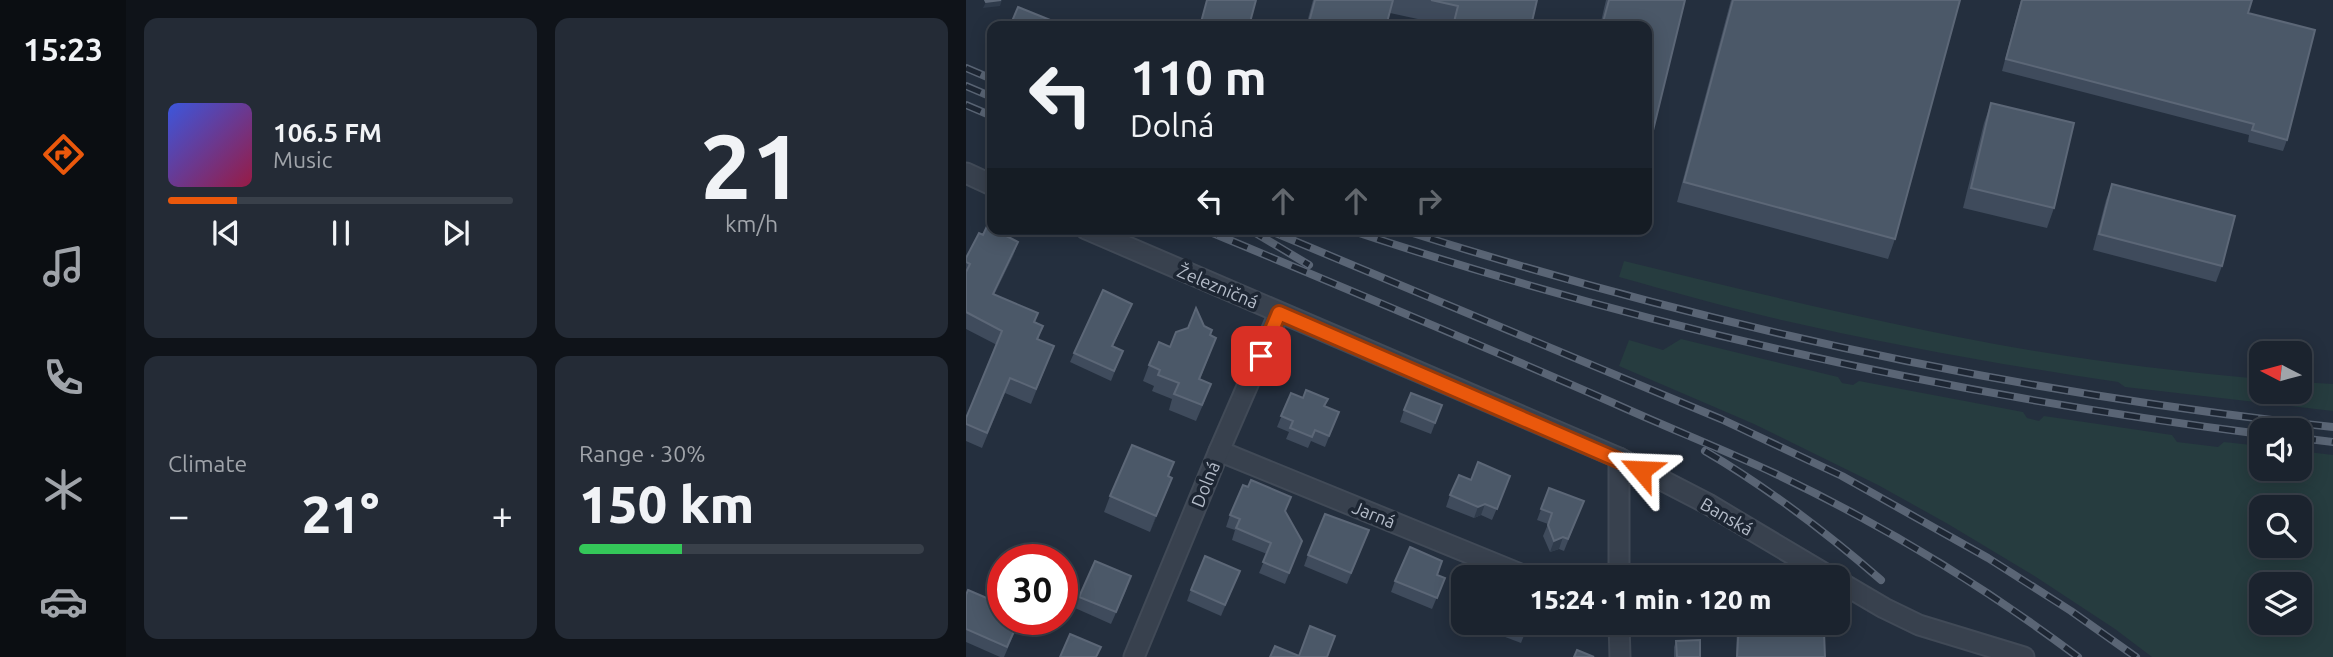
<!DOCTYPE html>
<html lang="en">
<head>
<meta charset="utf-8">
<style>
  :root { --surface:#1b232e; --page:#242b36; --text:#f1f3f6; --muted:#a0a4aa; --line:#39404a; --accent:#ea580c }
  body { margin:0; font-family:Ubuntu,sans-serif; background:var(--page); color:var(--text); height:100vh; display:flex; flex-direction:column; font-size:26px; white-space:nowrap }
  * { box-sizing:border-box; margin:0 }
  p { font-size:23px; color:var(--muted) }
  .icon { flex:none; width:38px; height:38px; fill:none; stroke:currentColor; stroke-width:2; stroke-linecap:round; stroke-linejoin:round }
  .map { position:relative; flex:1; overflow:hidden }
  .details { display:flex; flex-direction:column; gap:18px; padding:18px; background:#0f1319; width:840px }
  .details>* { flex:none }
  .hud { position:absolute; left:21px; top:21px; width:665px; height:214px; border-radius:14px; box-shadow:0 4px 18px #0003,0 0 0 2px var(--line); background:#1b232e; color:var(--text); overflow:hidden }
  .needle { width:46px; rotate:276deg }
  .controls { position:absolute; left:1283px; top:341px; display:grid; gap:14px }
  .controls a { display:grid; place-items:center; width:63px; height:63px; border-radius:14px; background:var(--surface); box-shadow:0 4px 18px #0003,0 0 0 2px var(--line); font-size:35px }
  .speed { position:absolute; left:21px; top:544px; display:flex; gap:14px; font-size:35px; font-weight:700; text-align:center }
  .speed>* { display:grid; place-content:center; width:91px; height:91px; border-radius:50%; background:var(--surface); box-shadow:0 4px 18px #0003,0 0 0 2px var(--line); line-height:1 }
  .speed .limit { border:10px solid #d22; background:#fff; color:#111 }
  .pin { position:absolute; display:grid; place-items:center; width:60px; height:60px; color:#fff; margin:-30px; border-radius:14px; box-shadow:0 4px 10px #0006 }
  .me { position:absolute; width:77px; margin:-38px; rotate:296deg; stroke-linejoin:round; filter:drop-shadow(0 0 5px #0008) }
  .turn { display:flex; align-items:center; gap:24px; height:147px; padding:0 28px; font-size:32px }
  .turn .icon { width:91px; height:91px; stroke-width:2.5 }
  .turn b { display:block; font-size:49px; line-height:60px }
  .lanes { display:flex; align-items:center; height:66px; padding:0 28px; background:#0003; justify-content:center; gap:35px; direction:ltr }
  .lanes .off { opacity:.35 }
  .big { font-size:52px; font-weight:800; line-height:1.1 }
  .details .widget { flex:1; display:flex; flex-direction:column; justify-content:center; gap:10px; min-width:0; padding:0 24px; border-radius:14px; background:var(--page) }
  .details .dial { align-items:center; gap:0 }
  .dial b { font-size:91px; line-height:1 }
  .song { display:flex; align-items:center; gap:21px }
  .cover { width:84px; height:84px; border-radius:10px; background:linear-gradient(135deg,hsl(230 70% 55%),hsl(340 70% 35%)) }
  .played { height:7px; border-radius:4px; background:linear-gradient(90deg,var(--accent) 20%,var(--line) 20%) }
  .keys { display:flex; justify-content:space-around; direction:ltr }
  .heat { display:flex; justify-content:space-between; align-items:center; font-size:38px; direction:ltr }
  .charge { height:10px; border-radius:5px; background:linear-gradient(90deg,#34c759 30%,var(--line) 0) }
  .details .tiles { flex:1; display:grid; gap:18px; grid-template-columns:repeat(2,1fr) }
  .trip { position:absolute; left:485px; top:565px; width:399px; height:70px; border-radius:14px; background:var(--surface); box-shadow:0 4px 18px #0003,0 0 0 2px var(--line); font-weight:800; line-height:70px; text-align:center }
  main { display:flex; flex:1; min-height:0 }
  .tab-bar { display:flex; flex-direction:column; width:126px; justify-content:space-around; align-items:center; background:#0b0e12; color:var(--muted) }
  .tab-bar .icon { width:49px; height:49px }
  .tab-bar .current { color:var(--accent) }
  .tab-bar b { font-size:32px; color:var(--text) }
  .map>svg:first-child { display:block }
  .green { fill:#263c3f; fill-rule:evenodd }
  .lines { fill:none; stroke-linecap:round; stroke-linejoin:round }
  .minor-casing { stroke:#414a57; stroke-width:23 }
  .minor { stroke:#38414e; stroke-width:19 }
  .rail-casing { stroke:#5a6575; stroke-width:8 }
  .rail { stroke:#1d2633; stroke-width:5; stroke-dasharray:16; stroke-linecap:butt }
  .wall { fill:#3f4b5c }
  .shaded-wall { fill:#2f3b4b }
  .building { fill:#4b5868; stroke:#5c6777; stroke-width:2 }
  .route-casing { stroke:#983908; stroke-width:18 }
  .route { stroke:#ea580c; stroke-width:12 }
  .labels { text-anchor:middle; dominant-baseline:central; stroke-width:7; stroke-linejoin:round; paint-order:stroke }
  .street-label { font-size:18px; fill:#b4bcc9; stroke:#1d2633 }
</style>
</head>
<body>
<main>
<nav class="tab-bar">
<b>15:23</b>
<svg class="icon current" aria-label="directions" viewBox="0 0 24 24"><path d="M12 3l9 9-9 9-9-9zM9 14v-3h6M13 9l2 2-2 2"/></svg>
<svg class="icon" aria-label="music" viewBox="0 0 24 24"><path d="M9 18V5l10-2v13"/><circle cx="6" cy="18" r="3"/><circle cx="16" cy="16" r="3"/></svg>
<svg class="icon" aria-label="phone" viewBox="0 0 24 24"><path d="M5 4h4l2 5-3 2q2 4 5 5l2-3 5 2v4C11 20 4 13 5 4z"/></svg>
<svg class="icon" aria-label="climate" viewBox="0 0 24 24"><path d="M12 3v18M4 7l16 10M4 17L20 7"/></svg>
<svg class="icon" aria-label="car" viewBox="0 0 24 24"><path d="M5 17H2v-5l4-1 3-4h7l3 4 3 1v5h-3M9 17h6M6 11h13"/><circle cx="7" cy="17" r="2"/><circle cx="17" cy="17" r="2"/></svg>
</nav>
<section class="details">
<div class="tiles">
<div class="widget">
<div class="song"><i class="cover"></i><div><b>106.5 FM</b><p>Music</p></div></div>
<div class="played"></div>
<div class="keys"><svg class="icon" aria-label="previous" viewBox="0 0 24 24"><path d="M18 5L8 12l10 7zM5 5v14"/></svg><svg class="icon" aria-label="pause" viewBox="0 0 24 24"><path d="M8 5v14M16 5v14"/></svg><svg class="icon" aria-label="next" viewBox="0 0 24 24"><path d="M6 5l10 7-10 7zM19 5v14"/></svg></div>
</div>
<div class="widget dial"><b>21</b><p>km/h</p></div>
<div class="widget"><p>Climate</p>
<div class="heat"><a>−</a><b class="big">21°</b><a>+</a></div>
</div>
<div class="widget"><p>Range · 30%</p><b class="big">150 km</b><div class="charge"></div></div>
</div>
</section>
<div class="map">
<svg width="1367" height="657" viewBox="0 0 1367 657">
  <rect width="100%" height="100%" fill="#242f3e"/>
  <g class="green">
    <path d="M658,261C793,294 927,326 1063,350C1140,363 1218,372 1295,379V392H1334V382L1367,384V411L1159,387L1152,382C1036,365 921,344 807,318C756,306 704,291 653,277Z"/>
    <path d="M715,339L872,377L876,383L887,385L893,381L1057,412L1061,418L1073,421L1078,416L1206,435L1211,442L1252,447L1258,442L1295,446V469H1334V451L1367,455V657H1186L1149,629L1070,577L982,524L912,485L788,424L653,366L663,340L697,350ZM1295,508H1334V546H1295ZM1295,584H1334V623H1295Z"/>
  </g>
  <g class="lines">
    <defs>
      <g id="minor">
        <polyline points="0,173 26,185"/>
        <polyline points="120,229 653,458 742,504 866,578"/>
        <polyline points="253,451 564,578"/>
        <polyline points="653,458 653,578"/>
        <polyline points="872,581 918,608 953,625 1058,657"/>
        <polyline points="653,623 654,657"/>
        <polyline points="168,657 253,451 313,313"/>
      </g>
    </defs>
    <use href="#minor" class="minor-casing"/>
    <use href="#minor" class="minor"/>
    <defs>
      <g id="rail">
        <polyline points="0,68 26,79"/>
        <polyline points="0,86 26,97"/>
        <polyline points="0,105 26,116"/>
        <path d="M237,229C374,286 510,343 645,402C700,427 756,449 810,474C915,524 1019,587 1112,657"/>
        <polyline points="283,229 343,265"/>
        <polyline points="300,229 755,419 876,476 1022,558 1105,611 1170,657"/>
        <path d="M381,229C679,328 984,395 1295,434"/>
        <path d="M434,229C738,326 1050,393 1367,427"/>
        <polyline points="1334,438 1367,442"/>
        <path d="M739,451C802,488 860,532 915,580"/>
      </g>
    </defs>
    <use href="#rail" class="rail-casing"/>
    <use href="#rail" class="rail"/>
  </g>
  <g class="wall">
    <polygon points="347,0 571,0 565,26 484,26 424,13 420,26 340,26"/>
    <polygon points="640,0 719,0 681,26 634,26"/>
    <polygon points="765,0 994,0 929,239 922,259 711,202"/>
    <polygon points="1055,0 1286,0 1282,13 1321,140 1317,151 1282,142 1283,135 1036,71"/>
    <polygon points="1025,103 1088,208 1081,228 997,208 1018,123"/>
    <polygon points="1146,184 1256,266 1250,282 1127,250 1140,200"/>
    <polygon points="17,235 52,242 47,256 28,295 69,322 77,326 72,339 88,346 65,404 39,393 16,448 0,441 0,418 31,345 0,329 0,258"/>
    <polygon points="162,313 147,346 157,351 145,381 104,362 108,353"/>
    <polygon points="238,326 244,335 244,354 234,379 239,400 230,421 203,410 206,399 186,391 188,386 177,381 183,365 204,347"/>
    <polygon points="325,393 373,412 359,447 345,441 342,448 320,439 323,432 311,427"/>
    <polygon points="476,405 465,434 434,422 438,410"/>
    <polygon points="208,462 202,476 206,478 184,532 138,512 144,496"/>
    <polygon points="505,480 540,487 526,520 515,515 508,518 480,507 484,495"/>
    <polygon points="583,488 618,501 598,551 593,549 584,552 577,536 582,524 571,520"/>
    <polygon points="319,512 336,541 319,584 293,573 301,554 266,540 269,530 260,527 264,515"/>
    <polygon points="399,541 381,584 338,566 342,555"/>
    <polygon points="274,571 255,616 221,601 225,590"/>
    <polygon points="471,575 479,578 466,609 425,592 429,581"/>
    <polygon points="161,588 145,624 109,608 113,597"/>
    <polygon points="0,595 54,620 38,657 34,657 0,642"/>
    <polygon points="529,623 563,623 555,643 526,632"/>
    <polygon points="771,623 812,623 812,633 859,657 770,657"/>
    <polygon points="710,641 734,657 708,657 708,647"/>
  </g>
  <g class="shaded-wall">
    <polygon points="36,0 34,6 17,8 20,2"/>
    <polygon points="52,242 47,256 21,309 27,294"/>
    <polygon points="206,478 200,494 184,532 190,516"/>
    <polygon points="519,504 515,515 508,518 512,507"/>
    <polygon points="597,537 593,549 584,552 588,541"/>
  </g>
  <g class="building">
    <polygon points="19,0 35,0 20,2"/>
    <polygon points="241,0 290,0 283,26 234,26"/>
    <polygon points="349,0 427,0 420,26 342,26"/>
    <polygon points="465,0 571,0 565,26 487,26 492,6"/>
    <polygon points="643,0 719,0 681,155 681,26 636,26"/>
    <polygon points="767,0 994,0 929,239 718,182"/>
    <polygon points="1056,0 1286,0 1282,13 1349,30 1321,140 1286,130 1288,124 1040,59"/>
    <polygon points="52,7 99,26 44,26"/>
    <polygon points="1025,103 1108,123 1088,208 1005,188"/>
    <polygon points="1146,184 1269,216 1256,266 1133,234"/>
    <polygon points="21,226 52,242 27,294 72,313 68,322 77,326 71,339 88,346 70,389 44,378 21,433 0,424 0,418 36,331 0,312 0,272 4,264 0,262 0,258 13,233 17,235"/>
    <polygon points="137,290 166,304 146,346 157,351 148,371 108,353"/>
    <polygon points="230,308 238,326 246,330 244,335 250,338 233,379 245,384 236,405 208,394 213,383 192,375 194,370 183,365 193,342 204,347 210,332 222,328"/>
    <polygon points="340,390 362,399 358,406 373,412 363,436 349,430 346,437 324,428 327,421 315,416 325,393 337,398"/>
    <polygon points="445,393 476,405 469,423 438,410"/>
    <polygon points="166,445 208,462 202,476 206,478 190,516 144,496"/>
    <polygon points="512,462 544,476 531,509 519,504 512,507 484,495 493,475 505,480"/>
    <polygon points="285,480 325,497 319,511 336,541 323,573 297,562 305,543 270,528 274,519 264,515 277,485 282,487"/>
    <polygon points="583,488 618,501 602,539 597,537 588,541 582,525 586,513 575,509"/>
    <polygon points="359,514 403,530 385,573 342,555"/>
    <polygon points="444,547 476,561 471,575 479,578 471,598 429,581"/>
    <polygon points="239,556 274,571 259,605 225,590"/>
    <polygon points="129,561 165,576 150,612 113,597"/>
    <polygon points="762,567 802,578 758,578"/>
    <polygon points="2,590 37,605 37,620 53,620 41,647 0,629 0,595"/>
    <polygon points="537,623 563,623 559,632"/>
    <polygon points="773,623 812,623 812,633 858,632 859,657 771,657"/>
    <polygon points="344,626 369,636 361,657 304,657 309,646 333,656"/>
    <polygon points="104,634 135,647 130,657 94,657"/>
    <polygon points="734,640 734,657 711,657 710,641"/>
    <polygon points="611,650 628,657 608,657"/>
  </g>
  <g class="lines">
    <defs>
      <polyline id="route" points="295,356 313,313 675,470"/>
    </defs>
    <use href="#route" class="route-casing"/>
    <use href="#route" class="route"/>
  </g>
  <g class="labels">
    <g class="street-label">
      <text transform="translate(252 286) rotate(23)">Železničná</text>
      <text transform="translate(239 484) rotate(-68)">Dolná</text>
      <text transform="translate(408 514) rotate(22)">Jarná</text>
      <text transform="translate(761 516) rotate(30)">Banská</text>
    </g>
  </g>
</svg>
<div class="controls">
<a><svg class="needle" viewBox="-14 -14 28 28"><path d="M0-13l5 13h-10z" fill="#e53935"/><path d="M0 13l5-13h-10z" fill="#a0a4aa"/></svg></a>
<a><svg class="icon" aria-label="sound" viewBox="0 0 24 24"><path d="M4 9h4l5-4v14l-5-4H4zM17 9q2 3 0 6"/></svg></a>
<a><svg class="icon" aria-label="search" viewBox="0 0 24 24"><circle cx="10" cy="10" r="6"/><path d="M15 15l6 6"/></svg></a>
<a><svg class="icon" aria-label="layers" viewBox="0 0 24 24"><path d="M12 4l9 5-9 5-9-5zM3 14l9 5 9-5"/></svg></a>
</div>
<div class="speed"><div class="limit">30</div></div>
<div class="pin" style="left:295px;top:356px;background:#d93025"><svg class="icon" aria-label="arrive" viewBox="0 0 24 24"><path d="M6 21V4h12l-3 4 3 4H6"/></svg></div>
<svg class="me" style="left:675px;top:470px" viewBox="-20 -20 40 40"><path d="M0-17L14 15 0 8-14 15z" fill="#ea580c" stroke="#fff" stroke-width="4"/></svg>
<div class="trip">15:24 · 1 min · 120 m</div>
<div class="hud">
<div class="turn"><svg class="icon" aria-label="left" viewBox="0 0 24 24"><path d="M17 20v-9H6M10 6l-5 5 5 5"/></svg><div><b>110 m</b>Dolná</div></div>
<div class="lanes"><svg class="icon" aria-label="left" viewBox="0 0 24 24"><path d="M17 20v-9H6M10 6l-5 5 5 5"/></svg><svg class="icon off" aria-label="ahead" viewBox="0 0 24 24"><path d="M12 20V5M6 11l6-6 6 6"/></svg><svg class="icon off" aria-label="ahead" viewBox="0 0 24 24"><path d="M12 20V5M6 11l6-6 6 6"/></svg><svg class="icon off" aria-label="right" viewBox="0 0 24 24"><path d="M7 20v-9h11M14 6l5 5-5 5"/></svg></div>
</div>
</div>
</main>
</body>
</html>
